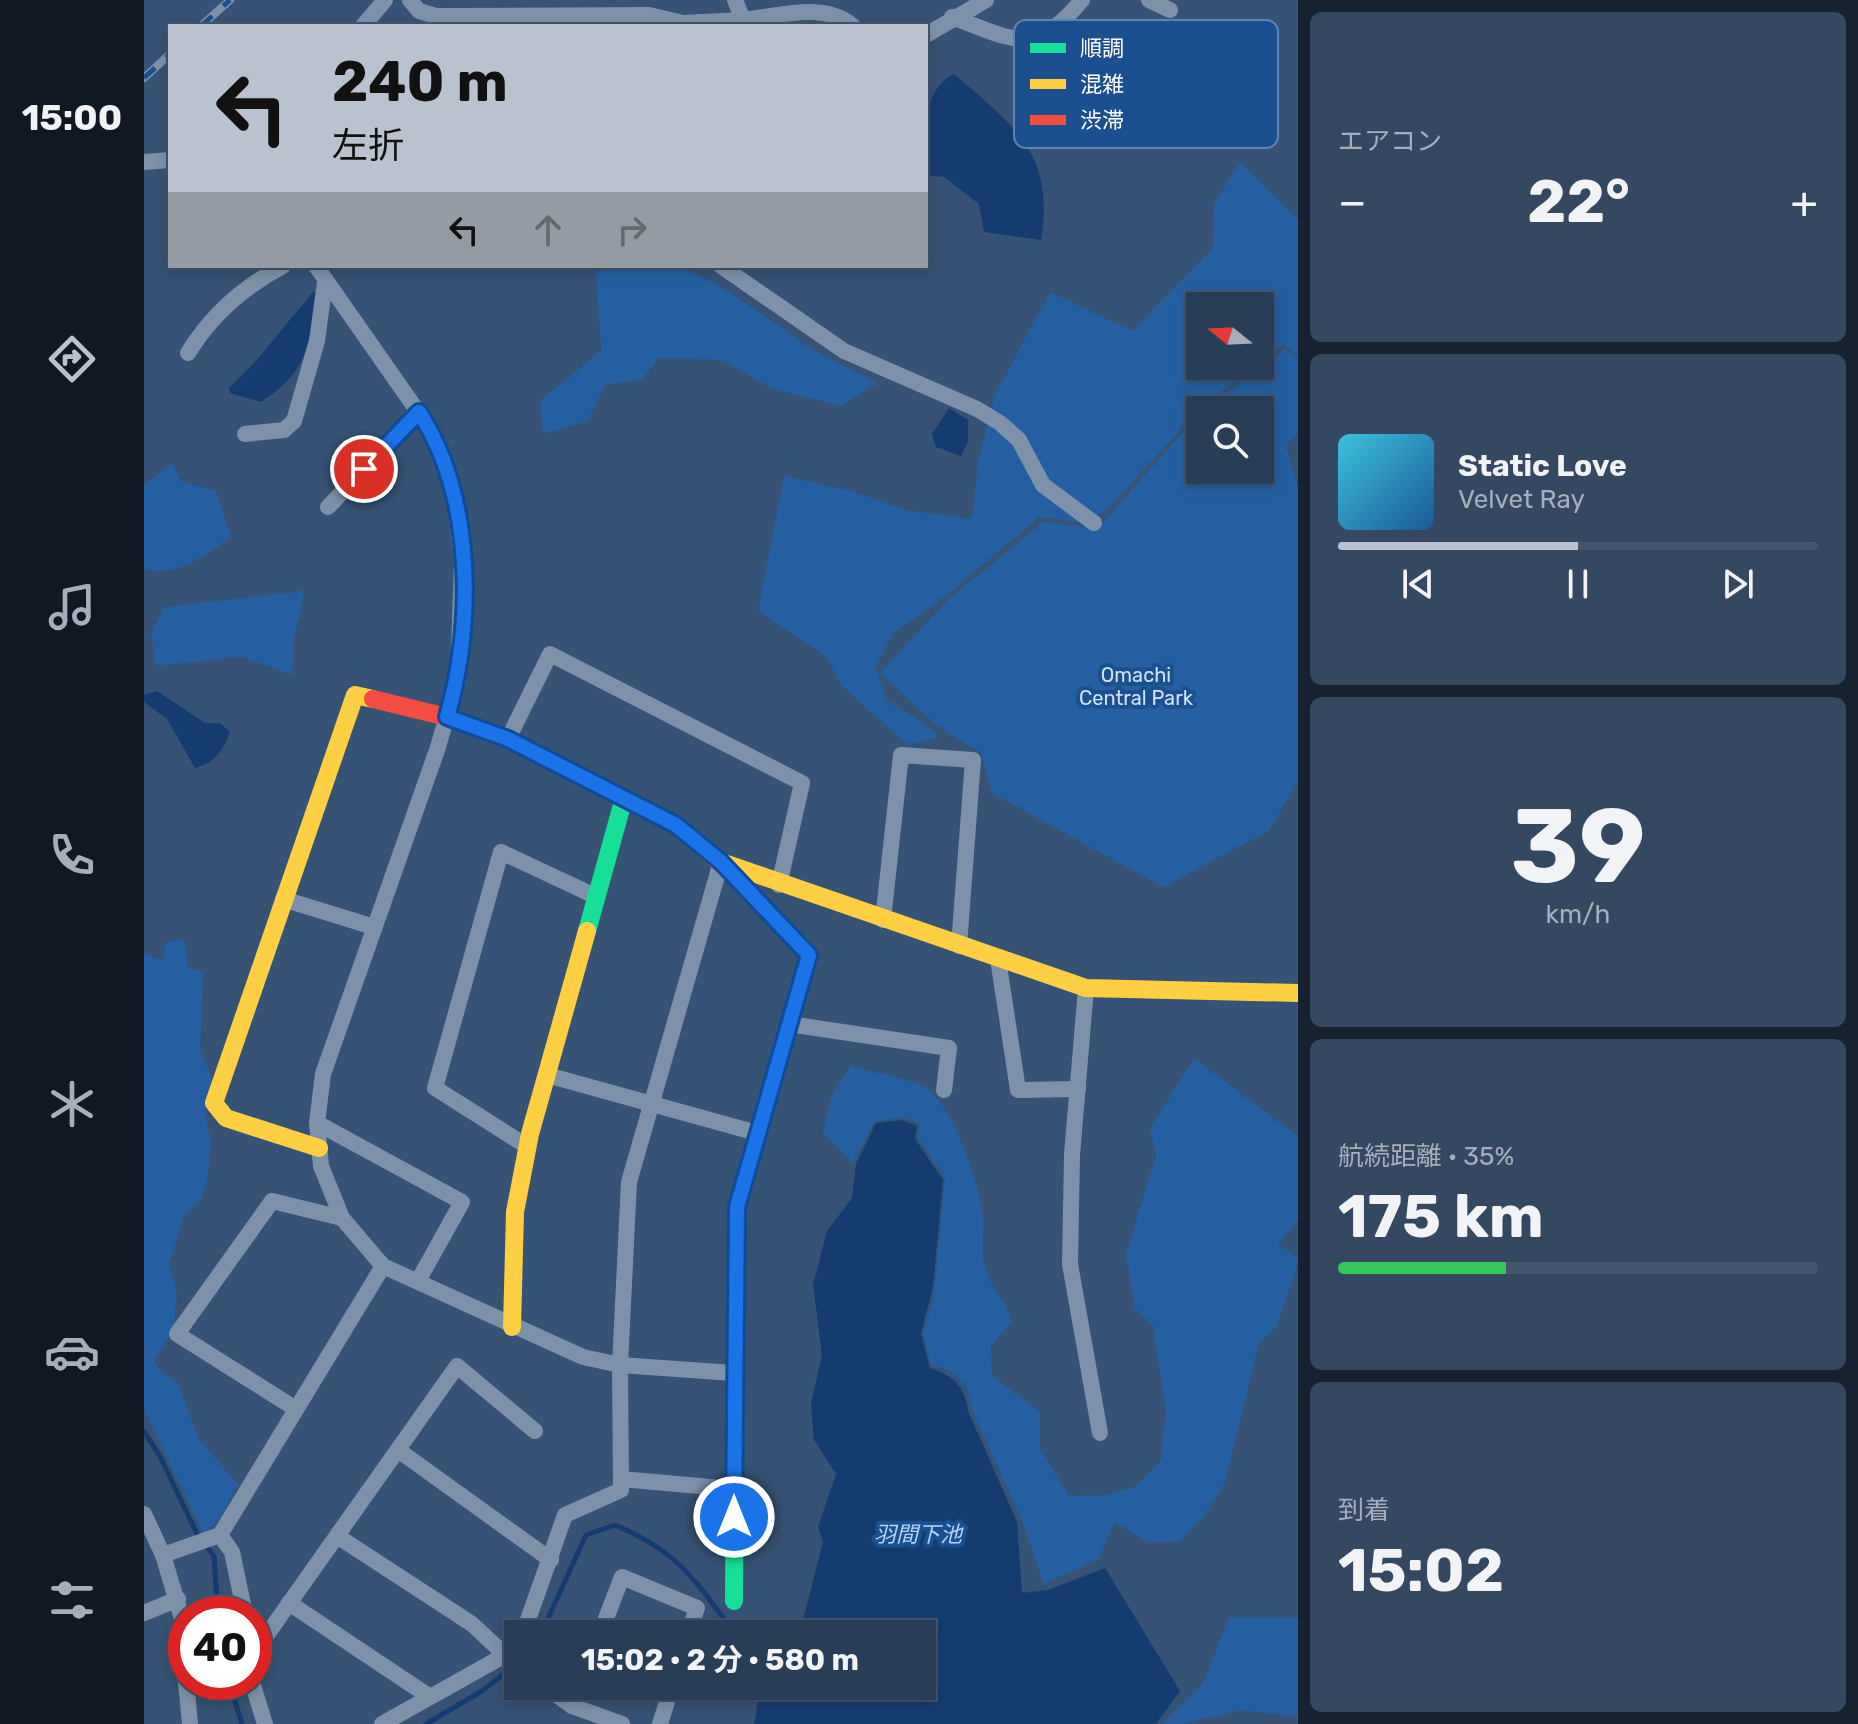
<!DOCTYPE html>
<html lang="ja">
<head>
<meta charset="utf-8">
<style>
  :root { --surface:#283e57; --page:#344961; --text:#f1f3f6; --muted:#a5aeba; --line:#44576d; --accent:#b9c2ce }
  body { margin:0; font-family:Rubik,"Noto Sans JP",sans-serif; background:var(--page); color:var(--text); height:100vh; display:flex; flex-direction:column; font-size:30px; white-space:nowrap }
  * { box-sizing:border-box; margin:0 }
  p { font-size:26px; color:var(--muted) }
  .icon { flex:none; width:44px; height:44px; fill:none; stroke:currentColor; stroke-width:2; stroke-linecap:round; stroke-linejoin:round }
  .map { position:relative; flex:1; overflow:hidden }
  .drawer { display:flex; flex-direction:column; gap:12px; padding:12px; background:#162230; width:560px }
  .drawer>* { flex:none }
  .top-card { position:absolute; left:24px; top:24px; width:760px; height:244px; border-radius:0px; box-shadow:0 4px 12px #0003,0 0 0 2px var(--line); background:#b9c2ce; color:#111; overflow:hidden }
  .needle { width:52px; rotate:288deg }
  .fabs { position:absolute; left:1042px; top:292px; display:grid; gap:16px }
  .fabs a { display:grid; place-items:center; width:88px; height:88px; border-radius:0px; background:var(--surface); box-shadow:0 4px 12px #0003,0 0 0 2px var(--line); font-size:40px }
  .speed { position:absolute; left:24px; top:1596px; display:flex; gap:16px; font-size:40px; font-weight:700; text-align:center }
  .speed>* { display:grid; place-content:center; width:104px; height:104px; border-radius:50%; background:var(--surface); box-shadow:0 4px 12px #0003,0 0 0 2px var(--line); line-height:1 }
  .speed .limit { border:12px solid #d22; background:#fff; color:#111 }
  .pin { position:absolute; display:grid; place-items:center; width:68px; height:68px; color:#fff; margin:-34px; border:4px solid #fff; border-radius:50%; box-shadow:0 2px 8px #0007 }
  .me { position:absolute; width:88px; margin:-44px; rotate:0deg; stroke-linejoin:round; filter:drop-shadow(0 0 6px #0008) }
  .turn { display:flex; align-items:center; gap:28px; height:168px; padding:0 32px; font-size:36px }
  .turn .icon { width:104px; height:104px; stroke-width:2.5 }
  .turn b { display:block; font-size:56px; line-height:68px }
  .lanes { display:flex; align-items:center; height:76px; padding:0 32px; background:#0003; justify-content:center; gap:40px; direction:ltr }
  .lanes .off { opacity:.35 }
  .big { font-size:60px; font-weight:700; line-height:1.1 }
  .drawer .tile { flex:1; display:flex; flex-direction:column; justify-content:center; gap:12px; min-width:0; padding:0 28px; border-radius:12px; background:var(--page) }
  .drawer .dial { align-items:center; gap:0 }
  .dial b { font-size:104px; line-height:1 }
  .song { display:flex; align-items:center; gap:24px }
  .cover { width:96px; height:96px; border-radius:12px; background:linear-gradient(135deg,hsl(190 70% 55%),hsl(210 70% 35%)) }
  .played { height:8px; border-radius:4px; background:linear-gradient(90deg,var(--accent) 50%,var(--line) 50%) }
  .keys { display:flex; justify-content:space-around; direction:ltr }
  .heat { display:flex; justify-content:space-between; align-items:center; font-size:44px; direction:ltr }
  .charge { height:12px; border-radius:6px; background:linear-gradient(90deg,#34c759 35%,var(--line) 0) }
  .trip { position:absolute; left:360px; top:1620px; width:432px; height:80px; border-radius:0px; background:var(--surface); box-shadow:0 4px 12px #0003,0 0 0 2px var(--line); font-weight:700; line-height:80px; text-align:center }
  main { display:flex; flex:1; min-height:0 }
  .tabs { display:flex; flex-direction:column; width:144px; justify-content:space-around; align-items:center; background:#101923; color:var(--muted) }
  .tabs .icon { width:56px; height:56px }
  .tabs .active { color:var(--accent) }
  .tabs b { font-size:36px; color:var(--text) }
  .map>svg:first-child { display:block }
  .green { fill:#265fa1 }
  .water { fill:#153c6e }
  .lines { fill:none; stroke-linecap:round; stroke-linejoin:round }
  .stream { stroke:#153c6e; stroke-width:5 }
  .street { stroke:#7d92a8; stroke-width:16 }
  .fast { stroke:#16e098; stroke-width:18 }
  .slow { stroke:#ffcf43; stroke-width:18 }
  .jam { stroke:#f24e42; stroke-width:18 }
  .rail-casing { stroke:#7e92a7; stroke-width:8 }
  .rail { stroke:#1b4f8f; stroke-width:5; stroke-dasharray:15; stroke-linecap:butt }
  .route-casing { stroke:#114b97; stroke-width:20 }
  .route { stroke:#1a73e8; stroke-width:14 }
  .labels { text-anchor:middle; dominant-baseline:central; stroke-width:8; stroke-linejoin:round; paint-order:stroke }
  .park-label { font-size:20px; fill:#cfe3fa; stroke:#1b4f8f }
  .water-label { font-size:22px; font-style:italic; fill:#b5d3f5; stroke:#1b4f8f }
  .key { fill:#1b4f8f; stroke:#5f84b1; stroke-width:2 }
  .key-label { font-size:22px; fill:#fff }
</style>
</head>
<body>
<main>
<nav class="tabs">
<b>15:00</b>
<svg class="icon active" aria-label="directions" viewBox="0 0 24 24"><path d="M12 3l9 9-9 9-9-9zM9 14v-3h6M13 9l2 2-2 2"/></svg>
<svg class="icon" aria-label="music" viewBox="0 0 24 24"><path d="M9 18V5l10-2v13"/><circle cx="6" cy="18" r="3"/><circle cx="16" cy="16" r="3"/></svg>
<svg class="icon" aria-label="phone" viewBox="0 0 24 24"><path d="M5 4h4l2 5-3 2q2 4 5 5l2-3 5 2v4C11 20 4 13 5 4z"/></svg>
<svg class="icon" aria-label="climate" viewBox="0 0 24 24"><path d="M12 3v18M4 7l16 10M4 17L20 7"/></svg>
<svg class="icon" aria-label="car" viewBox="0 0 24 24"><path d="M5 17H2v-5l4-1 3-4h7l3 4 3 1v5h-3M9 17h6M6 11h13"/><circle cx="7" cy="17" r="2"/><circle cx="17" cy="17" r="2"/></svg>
<svg class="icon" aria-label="filters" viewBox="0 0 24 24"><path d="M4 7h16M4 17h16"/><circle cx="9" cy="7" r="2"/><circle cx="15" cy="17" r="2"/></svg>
</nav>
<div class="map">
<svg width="1154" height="1724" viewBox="0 0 1154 1724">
  <rect width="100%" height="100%" fill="#365274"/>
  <g class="green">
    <polygon points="1096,162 1154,220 1154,356 1140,344 1116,362 1116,306 1056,306 1056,366 1111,366 1055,409 962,511 936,522 895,517 798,599 749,633 731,667 743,701 777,721 795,737 764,745 698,686 683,657 614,611 640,476 709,491 760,510 828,519 834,464 850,397 906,292 989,331 1069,248 1070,204"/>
    <polygon points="484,266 537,266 582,290 671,351 733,383 697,406 628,389 578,360 515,358 498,379 461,385 444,421 399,434 396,401 457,351 452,270"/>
    <polygon points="1142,349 1154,359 1154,433 1142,446 1154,488 1154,780 1125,831 1019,887 848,793 837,753 794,727 736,673 804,600 899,522 954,528 1056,413 1056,470 1116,470 1116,410 1060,410"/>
    <path d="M28,463L37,481L72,491L87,537C59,557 36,576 0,570V485Z"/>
    <polygon points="161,591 150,638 148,675 96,657 12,666 7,633 20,607"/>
    <polygon points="41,940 44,968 59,971 56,1050 69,1080 61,1112 67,1142 64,1176 58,1198 39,1218 25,1265 33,1294 30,1328 10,1362 19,1374 33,1381 55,1439 94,1484 76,1519 60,1534 0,1409 0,954 20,960 21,942"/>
    <path d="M1050,1058L1154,1136V1220L1134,1244L1154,1258V1264L1133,1326L1115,1343L1081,1483L1059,1517L1036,1541L1005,1543L971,1522L954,1559L900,1584L878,1521L830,1414L822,1387L805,1370L787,1365L779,1334L789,1301L801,1179L774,1138L776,1124L758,1117L730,1122L709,1163L679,1133L687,1097L706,1066C726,1072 766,1077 782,1088C809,1105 835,1183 839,1215C841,1231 837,1247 840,1263C845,1288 862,1299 868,1322L847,1346L848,1376L896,1412V1449L925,1496L960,1495L991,1487L1016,1462L1022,1412L1009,1326L991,1309L982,1254L1012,1156L1006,1129Z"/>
    <polygon points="1085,1617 1154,1618 1154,1717 1097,1710 1039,1724 1019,1724 1060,1682"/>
  </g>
  <g class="water">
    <path d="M810,74C870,126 911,153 897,240L840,232L835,204L800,177L782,175C782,142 775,91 810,74Z"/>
    <path d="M169,292L174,294C163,347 166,370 117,402L86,393L85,388L111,362Z"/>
    <polygon points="805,408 824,420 824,441 817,456 792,447 788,434"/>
    <path d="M13,691L61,723H76L86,732C78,752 72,762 51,768L23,719L0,702V695Z"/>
    <path d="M758,1120L773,1126L771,1139L799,1180L789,1287L777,1334L786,1368C808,1374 822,1388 824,1411L873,1522L878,1593L904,1590L961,1568L1036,1691L1012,1724H610L617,1686H778V1634H626L659,1620L679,1542L674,1527L692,1474L670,1440L667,1404L678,1355L669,1285L683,1231L708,1198L712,1164L732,1123Z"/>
  </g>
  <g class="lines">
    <g class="stream">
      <polyline points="0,1432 16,1456 53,1534 70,1556 74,1614"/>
      <path d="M397,1634L442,1535L471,1525C535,1552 551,1580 591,1634"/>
      <polyline points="85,1682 98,1724"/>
      <polyline points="282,1724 338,1691 370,1666"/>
    </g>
    <g class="street">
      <polyline points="266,0 275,11 292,16 505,15 539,23 599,20"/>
      <path d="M591,0L599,20C635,16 680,1 709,26"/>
      <polyline points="1005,0 1026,10"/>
      <path d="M808,17C870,40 890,58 938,0"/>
      <polyline points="219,26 241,0"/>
      <polyline points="782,35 842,0"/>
      <polyline points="0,162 26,160"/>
      <polyline points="172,266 286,429 311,497 318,561 314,680 293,750 179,1074 173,1123 177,1166 198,1218 239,1266 439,1357 476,1365 589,1373"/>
      <polyline points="577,266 700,351 833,409 856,423 875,440 899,485 950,523"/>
      <path d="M44,353C68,314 99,287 139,266"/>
      <polyline points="101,434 140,430 150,421 173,341 181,282"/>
      <polyline points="184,507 275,412"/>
      <polyline points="364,739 406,654 658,783 635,885"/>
      <polyline points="139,899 230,927"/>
      <polyline points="739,920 757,755 829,760 815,946"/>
      <polyline points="854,959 874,1090 934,1089"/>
      <polyline points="942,988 928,1155 926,1264 956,1433"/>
      <polyline points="645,1024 805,1048 800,1090"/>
      <polyline points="403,1075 613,1133"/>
      <polyline points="173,1123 318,1202 274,1281"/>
      <polyline points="384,1147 291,1088 357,852 451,896"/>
      <polyline points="152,1409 33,1334 128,1201 198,1218"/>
      <polyline points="254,1450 407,1560"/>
      <polyline points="477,1479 589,1489"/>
      <polyline points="0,1514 19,1555 42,1632"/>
      <polyline points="76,1535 88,1552 101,1614"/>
      <polyline points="193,1536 328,1624 374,1667"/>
      <polyline points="19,1555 76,1535 239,1266"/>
      <polyline points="145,1603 286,1697"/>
      <polyline points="0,1613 34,1599"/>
      <polyline points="379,1634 421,1515 477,1490 476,1365 485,1182 577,862"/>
      <polyline points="456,1634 478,1577 553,1608 544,1634"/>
      <polyline points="110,1653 313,1366 391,1431"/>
      <polyline points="42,1682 46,1724"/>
      <polyline points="108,1682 121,1724"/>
      <polyline points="400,1686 428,1706 478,1724"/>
      <polyline points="428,1706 436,1686"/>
      <polyline points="238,1724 363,1654 374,1640"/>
      <polyline points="516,1724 528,1686"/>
    </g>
    <g class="fast">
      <polyline points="443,931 480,798"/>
      <polyline points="590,1601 591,1426"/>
    </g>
    <g class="slow">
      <polyline points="583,864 942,988 1154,993"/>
      <polyline points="586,872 665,955 593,1207 591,1426"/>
      <polyline points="175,1148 82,1118 70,1103 211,695 229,699"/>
      <polyline points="368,1327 371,1212 386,1134 443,931"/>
    </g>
    <polyline class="jam" points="229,699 303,717 364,739 532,825 586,872"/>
    <defs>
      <g id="rail">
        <polyline points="57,26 86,0"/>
        <polyline points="0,78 26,54"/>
      </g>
    </defs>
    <use href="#rail" class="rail-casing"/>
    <use href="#rail" class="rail"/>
  </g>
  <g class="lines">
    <defs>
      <path id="route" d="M220,469L275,412C330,497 330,622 303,717L364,739L532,825L577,862L665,955L593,1207L590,1517"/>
    </defs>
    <use href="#route" class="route-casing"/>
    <use href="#route" class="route"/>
  </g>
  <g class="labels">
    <g class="park-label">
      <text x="992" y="675">Omachi<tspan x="992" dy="23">Central Park</tspan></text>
    </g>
    <g class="water-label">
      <text x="774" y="1534">羽間下池</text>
    </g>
  </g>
  <rect x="870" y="20" width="264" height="128" rx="12" class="key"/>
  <rect x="886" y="43" width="36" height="10" fill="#16e098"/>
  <rect x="886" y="79" width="36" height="10" fill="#ffcf43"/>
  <rect x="886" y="115" width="36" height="10" fill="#f24e42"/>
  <g class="key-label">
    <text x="936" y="56">順調</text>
    <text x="936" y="92">混雑</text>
    <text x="936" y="128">渋滞</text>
  </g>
</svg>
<div class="fabs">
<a><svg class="needle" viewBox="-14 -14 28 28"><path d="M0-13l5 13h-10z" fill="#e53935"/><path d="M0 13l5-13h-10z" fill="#a5aeba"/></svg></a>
<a><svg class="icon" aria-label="search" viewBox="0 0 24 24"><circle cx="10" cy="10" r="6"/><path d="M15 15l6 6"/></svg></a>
</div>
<div class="speed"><div class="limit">40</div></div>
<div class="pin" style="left:220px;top:469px;background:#d93025"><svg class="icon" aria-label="arrive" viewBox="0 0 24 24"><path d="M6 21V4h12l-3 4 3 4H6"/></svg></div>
<svg class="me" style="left:590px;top:1517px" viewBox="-20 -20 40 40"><circle r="17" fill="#1a73e8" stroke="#fff" stroke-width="3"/><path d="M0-11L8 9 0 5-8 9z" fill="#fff"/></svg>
<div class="trip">15:02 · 2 分 · 580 m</div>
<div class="top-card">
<div class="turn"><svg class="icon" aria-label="left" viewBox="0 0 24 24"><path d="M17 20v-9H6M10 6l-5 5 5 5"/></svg><div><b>240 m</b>左折</div></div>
<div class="lanes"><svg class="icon" aria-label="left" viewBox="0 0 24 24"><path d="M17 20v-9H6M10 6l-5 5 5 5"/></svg><svg class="icon off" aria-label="ahead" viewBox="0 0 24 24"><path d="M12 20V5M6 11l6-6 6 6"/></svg><svg class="icon off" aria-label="right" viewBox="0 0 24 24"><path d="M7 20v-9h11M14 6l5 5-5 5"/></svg></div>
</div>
</div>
<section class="drawer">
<div class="tile"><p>エアコン</p>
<div class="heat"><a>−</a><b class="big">22°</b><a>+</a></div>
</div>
<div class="tile">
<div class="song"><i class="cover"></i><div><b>Static Love</b><p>Velvet Ray</p></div></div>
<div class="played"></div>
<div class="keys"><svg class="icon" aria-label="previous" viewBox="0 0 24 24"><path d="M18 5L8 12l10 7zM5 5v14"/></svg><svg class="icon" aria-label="pause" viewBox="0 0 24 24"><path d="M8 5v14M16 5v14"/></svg><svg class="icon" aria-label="next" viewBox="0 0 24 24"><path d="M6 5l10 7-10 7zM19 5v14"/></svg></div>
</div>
<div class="tile dial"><b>39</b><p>km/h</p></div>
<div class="tile"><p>航続距離 · 35%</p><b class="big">175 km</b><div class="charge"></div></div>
<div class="tile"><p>到着</p><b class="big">15:02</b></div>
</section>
</main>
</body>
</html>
